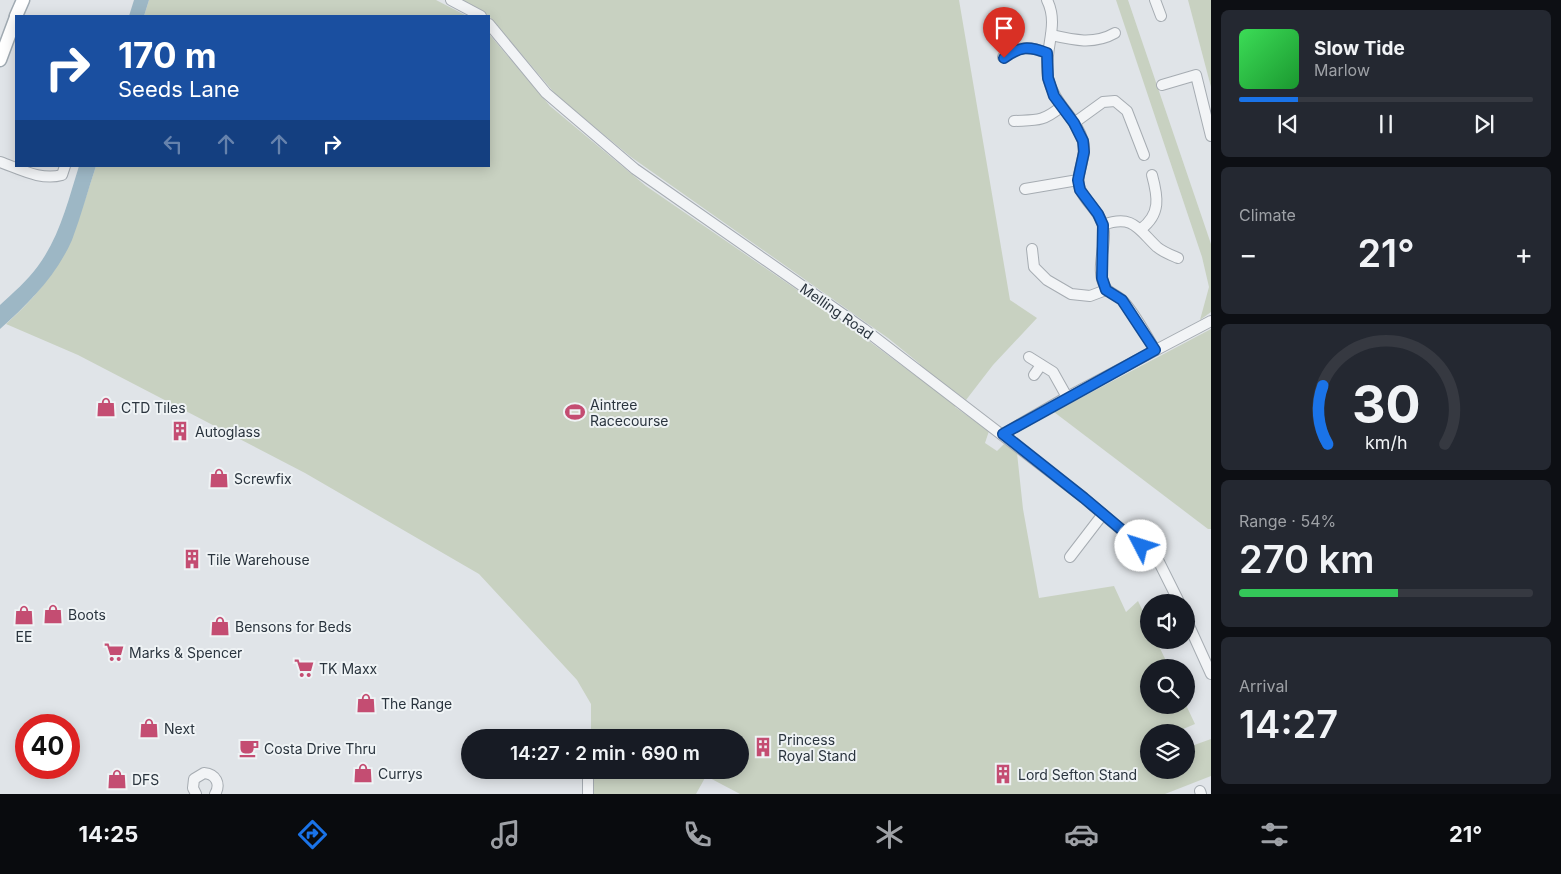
<!DOCTYPE html>
<html lang="en">
<head>
<meta charset="utf-8">
<style>
  :root { --surface:#171b24; --page:#242831; --text:#f1f3f6; --muted:#9ea1a6; --line:#363941; --accent:#1a73e8 }
  body { margin:0; font-family:Inter,sans-serif; background:var(--page); color:var(--text); height:100vh; display:flex; flex-direction:column; font-size:19px; white-space:nowrap }
  * { box-sizing:border-box; margin:0 }
  p { font-size:16px; color:var(--muted) }
  .icon { flex:none; width:28px; height:28px; fill:none; stroke:currentColor; stroke-width:2; stroke-linecap:round; stroke-linejoin:round }
  .map { position:relative; flex:1; overflow:hidden }
  .drawer { display:flex; flex-direction:column; gap:10px; padding:10px; background:#0d0f14; width:350px }
  .drawer>* { flex:none }
  .hud { position:absolute; left:15px; top:15px; width:475px; height:152px; border-radius:0px; box-shadow:0 2px 12px #0003; background:#1a4fa0; color:#fff; overflow:hidden }
  .controls { position:absolute; left:1140px; top:594px; display:grid; gap:10px }
  .controls a { display:grid; place-items:center; width:55px; height:55px; border-radius:50%; background:var(--surface); box-shadow:0 2px 12px #0003; font-size:25px }
  .speed { position:absolute; left:15px; top:714px; display:flex; gap:10px; font-size:25px; font-weight:700; text-align:center }
  .speed>* { display:grid; place-content:center; width:65px; height:65px; border-radius:50%; background:var(--surface); box-shadow:0 2px 12px #0003; line-height:1 }
  .speed .limit { border:8px solid #d22; background:#fff; color:#111 }
  .pin { position:absolute; display:grid; place-items:center; width:42px; height:42px; color:#fff; margin:-51px -21px; border-radius:50% 50% 50% 0; rotate:-45deg; box-shadow:0 0 5px #0007 }
  .pin .icon { rotate:45deg }
  .me { position:absolute; width:55px; margin:-28px; rotate:310deg; stroke-linejoin:round; filter:drop-shadow(0 0 4px #0008) }
  .turn { display:flex; align-items:center; gap:18px; height:105px; padding:0 20px; font-size:22px }
  .turn .icon { width:65px; height:65px; stroke-width:2.5 }
  .turn b { display:block; font-size:35px; line-height:42px }
  .lanes { display:flex; align-items:center; height:48px; padding:0 20px; background:#0003; justify-content:center; gap:25px; direction:ltr }
  .lanes .off { opacity:.35 }
  .big { font-size:38px; font-weight:600; line-height:1.1 }
  .drawer .widget { flex:1; display:flex; flex-direction:column; justify-content:center; gap:8px; min-width:0; padding:0 18px; border-radius:8px; background:var(--page) }
  .drawer .dial { align-items:center; gap:0 }
  .dial svg { height:130px; overflow:visible; fill:none; stroke:var(--line); stroke-width:7; stroke-linecap:round; text-anchor:middle }
  .dial text { fill:var(--text); stroke:none }
  .song { display:flex; align-items:center; gap:15px }
  .cover { width:60px; height:60px; border-radius:8px; background:linear-gradient(135deg,hsl(130 70% 55%),hsl(130 70% 35%)) }
  .played { height:5px; border-radius:2px; background:linear-gradient(90deg,var(--accent) 20%,var(--line) 20%) }
  .keys { display:flex; justify-content:space-around; direction:ltr }
  .heat { display:flex; justify-content:space-between; align-items:center; font-size:28px; direction:ltr }
  .charge { height:8px; border-radius:4px; background:linear-gradient(90deg,#34c759 54%,var(--line) 0) }
  .trip { position:absolute; left:461px; top:729px; width:288px; height:50px; border-radius:25px; background:var(--surface); box-shadow:0 2px 12px #0003; font-weight:600; line-height:50px; text-align:center }
  .tabs { display:flex; height:80px; justify-content:space-around; align-items:center; background:#090b0e; color:var(--muted) }
  .tabs .icon { width:35px; height:35px }
  .tabs .current { color:var(--accent) }
  .tabs b { font-size:22px; color:var(--text) }
  main { display:flex; flex:1; min-height:0 }
  .map>svg:first-child { display:block }
  .green { fill:#c8d1c1 }
  .water { fill:#9db7c5 }
  .lines { fill:none; stroke-linecap:round; stroke-linejoin:round }
  .minor-casing { stroke:#a6acb2; stroke-width:12 }
  .major-casing { stroke:#a0aab2; stroke-width:15 }
  .minor { stroke:#f2f4f6; stroke-width:10 }
  .major { stroke:#fff; stroke-width:12 }
  .route-casing { stroke:#114b97; stroke-width:12 }
  .route { stroke:#1a73e8; stroke-width:9 }
  .labels { text-anchor:middle; dominant-baseline:central; stroke-width:4; stroke-linejoin:round; paint-order:stroke }
  .street-label { font-size:14px; fill:#2a343e; stroke:#eff3f5 }
  .poi-label { font-size:14px; fill:#2a343e; stroke:#eff3f5; text-anchor:start }
</style>
</head>
<body>
<main>
<div class="map">
<svg width="1211" height="794" viewBox="0 0 1211 794">
  <rect width="100%" height="100%" fill="#e0e4e8"/>
  <g class="green">
    <polygon points="149,0 436,0 467,16 144,16"/>
    <path d="M463,0H959L1010,300L1037,318L993,365L966,400L954,391L955,407L989,431L985,443L997,451L1004,444L1017,453L1023,509L1039,598L1114,586L1126,612L1138,601L1149,624V640H1156L1169,667L1149,668V705H1186L1195,724L1176,732H1149V770H1186V748L1211,739V776L1165,794H740L706,776L696,794H592V770H740V738L591,737V704L577,680L479,574L305,473L78,355L6,324C64,272 73,237 96,166H489V34L550,106L646,186L838,318L920,379V364L888,338L631,157L557,96L489,16Z"/>
    <polygon points="1116,0 1128,0 1211,244 1211,312 1200,320 1209,287 1202,257"/>
    <polygon points="1188,0 1211,0 1211,87"/>
    <polygon points="1211,329 1211,529 1208,529 1054,412"/>
  </g>
  <g class="water">
    <polygon points="134,0 149,0 144,16 129,16"/>
    <path d="M79,166H96C88,190 81,216 72,240C56,276 29,303 0,329V305C13,293 27,281 38,266C60,236 68,201 79,166Z"/>
  </g>
  <g class="lines">
    <defs>
      <g id="minor">
        <polyline points="451,0 481,16"/>
        <path d="M1047,0C1060,26 1043,50 1048,78C1054,104 1076,117 1083,141C1088,157 1074,174 1080,189C1087,205 1102,212 1104,232C1105,250 1095,272 1106,288C1109,293 1117,295 1121,299C1133,310 1146,335 1155,350"/>
        <polyline points="1155,0 1161,16"/>
        <polyline points="489,24 546,93 635,169 864,329 1084,498 1159,562 1179,602"/>
        <path d="M1051,35C1073,40 1094,45 1115,33"/>
        <path d="M1003,57C1019,46 1029,46 1047,53"/>
        <polyline points="1162,85 1196,75 1211,136"/>
        <path d="M1014,121C1037,120 1042,122 1061,107"/>
        <polyline points="1074,123 1103,102 1115,101 1127,111 1144,155"/>
        <path d="M0,162C20,169 41,181 62,175L65,166"/>
        <polyline points="1025,189 1078,180"/>
        <path d="M1103,225C1133,214 1138,229 1157,247C1163,252 1171,255 1178,258"/>
        <path d="M1141,229C1161,214 1158,197 1152,175"/>
        <polyline points="1032,249 1034,267 1047,280 1071,294 1090,296 1106,290"/>
        <polyline points="1029,357 1053,372 1067,397"/>
        <polyline points="1034,375 1041,365"/>
        <polyline points="1003,434 1067,397 1211,321"/>
        <polyline points="1070,557 1103,514"/>
        <polyline points="1186,619 1211,674"/>
        <polyline points="588,770 588,794"/>
        <polyline points="1200,791 1201,794"/>
        <path d="M196,794L193,788L194,779L204,773C216,774 221,784 215,794"/>
      </g>
      <g id="major">
        <polyline points="16,16 23,0"/>
        <polyline points="0,60 16,17"/>
      </g>
    </defs>
    <use href="#minor" class="minor-casing"/>
    <use href="#major" class="major-casing"/>
    <use href="#minor" class="minor"/>
    <use href="#major" class="major"/>
  </g>
  <g class="lines">
    <defs>
      <path id="route" d="M1004,58C1020,46 1029,46 1047,53L1048,78L1054,96L1074,123L1083,141L1084,152L1078,180L1080,190L1098,214L1103,225L1102,278L1106,290L1122,300L1155,350L1003,434L1084,498L1141,546"/>
    </defs>
    <use href="#route" class="route-casing"/>
    <use href="#route" class="route"/>
  </g>
  <defs>
    <symbol id="shop-bare" viewBox="-9 -9 18 18"><path d="M-5-2.5h2.3a2.7 3.5 0 0 1 5.4 0H5L5.5 6h-11ZM-1.5-2.5h3a1.5 2.3 0 0 0-3 0Z" fill="#c44d72" stroke="#eff3f5" stroke-width="2.5" paint-order="stroke"/></symbol>
    <symbol id="stadium-bare" viewBox="-9 -9 18 18"><path d="M0-5a6.5 5 0 1 0 0 10a6.5 5 0 1 0 0-10ZM-3.5-1.8h7v3.6h-7Z" fill="#c44d72" stroke="#eff3f5" stroke-width="2.5" paint-order="stroke"/></symbol>
    <symbol id="building-bare" viewBox="-9 -9 18 18"><path d="M-4-6H4V6H1V3H-1V6H-4ZM-2.5-4.3h1.7v1.8h-1.7ZM.8-4.3h1.7v1.8H.8ZM-2.5-1h1.7V.8h-1.7ZM.8-1h1.7V.8H.8Z" fill="#c44d72" stroke="#eff3f5" stroke-width="2.5" paint-order="stroke"/></symbol>
    <symbol id="supermarket-bare" viewBox="-9 -9 18 18"><path d="M-6-5.5h2.5l.6 2H6L4.5 2H-2.5L-4.4-4H-6ZM-1.5 3.2a1.3 1.3 0 1 0 .1 0ZM3 3.2a1.3 1.3 0 1 0 .1 0Z" fill="#c44d72" stroke="#eff3f5" stroke-width="2.5" paint-order="stroke"/></symbol>
    <symbol id="cafe-bare" viewBox="-9 -9 18 18"><path d="M-5.5-4.5H6V0H3Q3 3.5 0 3.5H-2.5Q-5.5 3.5-5.5 0ZM3-3.2v2h1.7v-2ZM-6 4.5H4V6H-6Z" fill="#c44d72" stroke="#eff3f5" stroke-width="2.5" paint-order="stroke"/></symbol>
  </defs>
  <g fill-rule="evenodd">
    <use href="#shop-bare" x="92" y="393" width="28" height="28"/>
    <use href="#stadium-bare" x="561" y="398" width="28" height="28"/>
    <use href="#building-bare" x="166" y="417" width="28" height="28"/>
    <use href="#shop-bare" x="205" y="464" width="28" height="28"/>
    <use href="#building-bare" x="178" y="545" width="28" height="28"/>
    <use href="#shop-bare" x="39" y="600" width="28" height="28"/>
    <use href="#shop-bare" x="10" y="601" width="28" height="28"/>
    <use href="#shop-bare" x="206" y="612" width="28" height="28"/>
    <use href="#supermarket-bare" x="100" y="638" width="28" height="28"/>
    <use href="#supermarket-bare" x="290" y="654" width="28" height="28"/>
    <use href="#shop-bare" x="352" y="689" width="28" height="28"/>
    <use href="#shop-bare" x="135" y="714" width="28" height="28"/>
    <use href="#building-bare" x="749" y="733" width="28" height="28"/>
    <use href="#cafe-bare" x="235" y="734" width="28" height="28"/>
    <use href="#shop-bare" x="349" y="759" width="28" height="28"/>
    <use href="#building-bare" x="989" y="760" width="28" height="28"/>
    <use href="#shop-bare" x="103" y="765" width="28" height="28"/>
  </g>
  <g class="labels">
    <g class="street-label">
      <text transform="translate(837 311) rotate(35)">Melling Road</text>
    </g>
    <g class="poi-label">
      <text x="590" y="404">Aintree<tspan x="590" dy="16">Racecourse</tspan></text>
      <text x="121" y="407">CTD Tiles</text>
      <text x="195" y="431">Autoglass</text>
      <text x="234" y="478">Screwfix</text>
      <text x="207" y="559">Tile Warehouse</text>
      <text x="68" y="614">Boots</text>
      <text x="235" y="626">Bensons for Beds</text>
      <text x="24" y="636" text-anchor="middle">EE</text>
      <text x="129" y="652">Marks &amp; Spencer</text>
      <text x="319" y="668">TK Maxx</text>
      <text x="381" y="703">The Range</text>
      <text x="164" y="728">Next</text>
      <text x="778" y="739">Princess<tspan x="778" dy="16">Royal Stand</tspan></text>
      <text x="264" y="748">Costa Drive Thru</text>
      <text x="378" y="773">Currys</text>
      <text x="1018" y="774">Lord Sefton Stand</text>
      <text x="132" y="779">DFS</text>
    </g>
  </g>
</svg>
<div class="controls">
<a><svg class="icon" aria-label="sound" viewBox="0 0 24 24"><path d="M4 9h4l5-4v14l-5-4H4zM17 9q2 3 0 6"/></svg></a>
<a><svg class="icon" aria-label="search" viewBox="0 0 24 24"><circle cx="10" cy="10" r="6"/><path d="M15 15l6 6"/></svg></a>
<a><svg class="icon" aria-label="layers" viewBox="0 0 24 24"><path d="M12 4l9 5-9 5-9-5zM3 14l9 5 9-5"/></svg></a>
</div>
<div class="speed"><div class="limit">40</div></div>
<div class="pin" style="left:1004px;top:58px;background:#d93025"><svg class="icon" aria-label="arrive" viewBox="0 0 24 24"><path d="M6 21V4h12l-3 4 3 4H6"/></svg></div>
<svg class="me" style="left:1141px;top:546px" viewBox="-20 -20 40 40"><circle r="19" fill="#fff"/><path d="M0-13L10 11 0 6-10 11z" fill="#1a73e8"/></svg>
<div class="trip">14:27 · 2 min · 690 m</div>
<div class="hud">
<div class="turn"><svg class="icon" aria-label="right" viewBox="0 0 24 24"><path d="M7 20v-9h11M14 6l5 5-5 5"/></svg><div><b>170 m</b>Seeds Lane</div></div>
<div class="lanes"><svg class="icon off" aria-label="left" viewBox="0 0 24 24"><path d="M17 20v-9H6M10 6l-5 5 5 5"/></svg><svg class="icon off" aria-label="ahead" viewBox="0 0 24 24"><path d="M12 20V5M6 11l6-6 6 6"/></svg><svg class="icon off" aria-label="ahead" viewBox="0 0 24 24"><path d="M12 20V5M6 11l6-6 6 6"/></svg><svg class="icon" aria-label="right" viewBox="0 0 24 24"><path d="M7 20v-9h11M14 6l5 5-5 5"/></svg></div>
</div>
</div>
<section class="drawer">
<div class="widget">
<div class="song"><i class="cover"></i><div><b>Slow Tide</b><p>Marlow</p></div></div>
<div class="played"></div>
<div class="keys"><svg class="icon" aria-label="previous" viewBox="0 0 24 24"><path d="M18 5L8 12l10 7zM5 5v14"/></svg><svg class="icon" aria-label="pause" viewBox="0 0 24 24"><path d="M8 5v14M16 5v14"/></svg><svg class="icon" aria-label="next" viewBox="0 0 24 24"><path d="M6 5l10 7-10 7zM19 5v14"/></svg></div>
</div>
<div class="widget"><p>Climate</p>
<div class="heat"><a>−</a><b class="big">21°</b><a>+</a></div>
</div>
<div class="widget dial"><svg viewBox="0 0 100 80">
<path d="M14 69A42 42 0 1 1 86 69"/>
<path d="M14 69A42 42 0 0 1 11 33" stroke="#1a73e8"/>
<text x="50" y="56" font-size="32" font-weight="700">30</text>
<text x="50" y="72" font-size="11">km/h</text>
</svg></div>
<div class="widget"><p>Range · 54%</p><b class="big">270 km</b><div class="charge"></div></div>
<div class="widget"><p>Arrival</p><b class="big">14:27</b></div>
</section>
</main>
<nav class="tabs">
<b>14:25</b>
<svg class="icon current" aria-label="directions" viewBox="0 0 24 24"><path d="M12 3l9 9-9 9-9-9zM9 14v-3h6M13 9l2 2-2 2"/></svg>
<svg class="icon" aria-label="music" viewBox="0 0 24 24"><path d="M9 18V5l10-2v13"/><circle cx="6" cy="18" r="3"/><circle cx="16" cy="16" r="3"/></svg>
<svg class="icon" aria-label="phone" viewBox="0 0 24 24"><path d="M5 4h4l2 5-3 2q2 4 5 5l2-3 5 2v4C11 20 4 13 5 4z"/></svg>
<svg class="icon" aria-label="climate" viewBox="0 0 24 24"><path d="M12 3v18M4 7l16 10M4 17L20 7"/></svg>
<svg class="icon" aria-label="car" viewBox="0 0 24 24"><path d="M5 17H2v-5l4-1 3-4h7l3 4 3 1v5h-3M9 17h6M6 11h13"/><circle cx="7" cy="17" r="2"/><circle cx="17" cy="17" r="2"/></svg>
<svg class="icon" aria-label="filters" viewBox="0 0 24 24"><path d="M4 7h16M4 17h16"/><circle cx="9" cy="7" r="2"/><circle cx="15" cy="17" r="2"/></svg>
<b>21°</b>
</nav>
</body>
</html>
